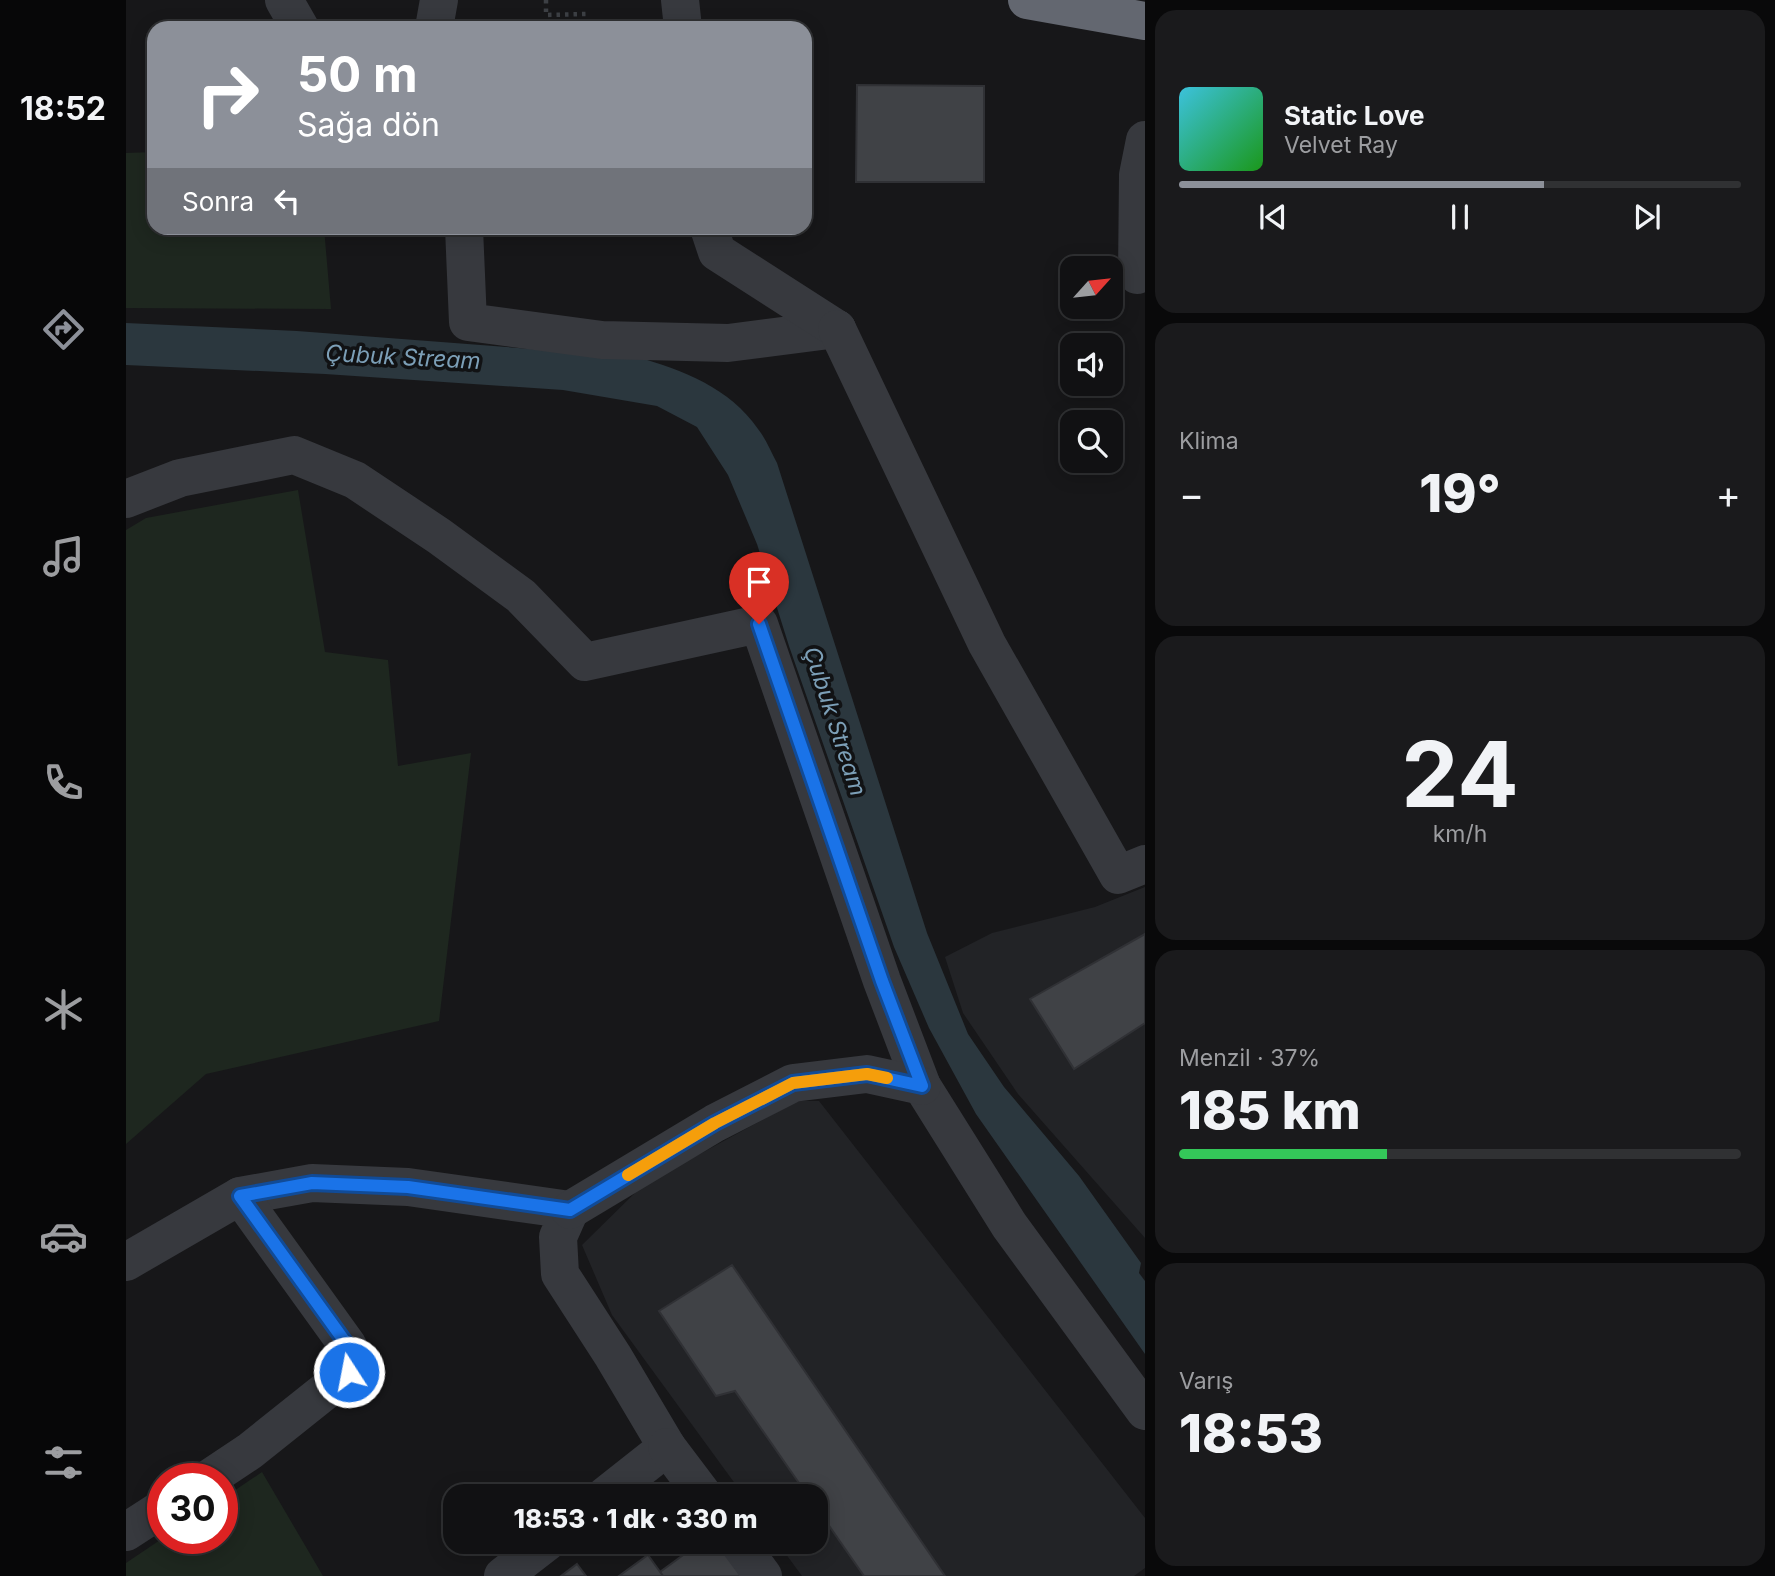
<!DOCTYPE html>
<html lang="tr">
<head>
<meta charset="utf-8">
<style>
  :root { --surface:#111113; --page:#1a1a1c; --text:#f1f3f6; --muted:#9c9da0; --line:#303133; --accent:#8c9099 }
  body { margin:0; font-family:Inter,sans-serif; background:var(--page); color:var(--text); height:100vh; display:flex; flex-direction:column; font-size:26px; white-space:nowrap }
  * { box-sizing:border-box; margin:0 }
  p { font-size:23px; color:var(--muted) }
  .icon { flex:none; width:38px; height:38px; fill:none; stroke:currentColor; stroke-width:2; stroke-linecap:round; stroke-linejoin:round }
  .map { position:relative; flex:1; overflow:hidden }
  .panel { display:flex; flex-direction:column; gap:10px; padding:10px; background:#09090a; width:630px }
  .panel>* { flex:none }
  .guide { position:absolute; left:21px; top:21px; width:665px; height:214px; border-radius:21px; box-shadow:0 4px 18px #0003,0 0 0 2px var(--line); background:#8c9099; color:#fff; overflow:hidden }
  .needle { width:46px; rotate:63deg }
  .tools { position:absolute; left:934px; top:256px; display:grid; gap:14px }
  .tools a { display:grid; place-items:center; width:63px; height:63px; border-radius:14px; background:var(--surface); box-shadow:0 4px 18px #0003,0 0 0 2px var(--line); font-size:35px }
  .speed { position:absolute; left:21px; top:1463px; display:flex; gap:14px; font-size:35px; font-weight:700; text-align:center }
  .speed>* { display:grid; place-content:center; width:91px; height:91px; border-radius:50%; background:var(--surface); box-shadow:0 4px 18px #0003,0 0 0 2px var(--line); line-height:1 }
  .speed .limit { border:10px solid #d22; background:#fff; color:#111 }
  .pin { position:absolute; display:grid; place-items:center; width:60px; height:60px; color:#fff; margin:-72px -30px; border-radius:50% 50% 50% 0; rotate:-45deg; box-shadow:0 0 7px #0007 }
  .pin .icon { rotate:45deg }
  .me { position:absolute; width:77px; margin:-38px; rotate:349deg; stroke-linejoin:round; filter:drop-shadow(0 0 5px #0008) }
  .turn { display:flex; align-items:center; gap:24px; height:147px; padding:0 35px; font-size:32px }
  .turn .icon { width:91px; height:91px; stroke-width:2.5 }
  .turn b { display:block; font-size:49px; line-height:60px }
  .then { display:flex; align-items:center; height:66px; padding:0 35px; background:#0003; gap:14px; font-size:26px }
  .big { font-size:52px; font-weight:800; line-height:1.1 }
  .panel .card { flex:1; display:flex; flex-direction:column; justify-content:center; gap:10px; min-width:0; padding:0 24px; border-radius:21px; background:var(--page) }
  .panel .dial { align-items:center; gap:0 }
  .dial b { font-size:91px; line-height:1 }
  .song { display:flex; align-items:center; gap:21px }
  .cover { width:84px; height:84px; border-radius:10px; background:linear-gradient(135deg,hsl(190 70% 55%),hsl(120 70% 35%)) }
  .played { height:7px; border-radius:4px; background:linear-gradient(90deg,var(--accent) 65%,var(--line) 65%) }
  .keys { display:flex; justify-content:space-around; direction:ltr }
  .heat { display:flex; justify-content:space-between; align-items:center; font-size:38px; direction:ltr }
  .charge { height:10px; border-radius:5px; background:linear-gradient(90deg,#34c759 37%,var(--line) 0) }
  .trip { position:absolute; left:317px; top:1484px; width:385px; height:70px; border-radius:21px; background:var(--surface); box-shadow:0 4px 18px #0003,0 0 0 2px var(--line); font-weight:800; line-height:70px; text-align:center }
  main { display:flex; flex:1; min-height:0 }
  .menu { display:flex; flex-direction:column; width:126px; justify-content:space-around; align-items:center; background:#070708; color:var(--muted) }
  .menu .icon { width:49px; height:49px }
  .menu .current { color:var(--accent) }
  .menu b { font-size:32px; color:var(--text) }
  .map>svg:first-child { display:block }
  .built { fill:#222326 }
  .green { fill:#1e271f }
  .water { fill:#2b373e }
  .building { fill:#404246; stroke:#303135; stroke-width:2 }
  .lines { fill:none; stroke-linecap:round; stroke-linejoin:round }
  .path { stroke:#3d4045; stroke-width:4.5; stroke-dasharray:3.5 5; stroke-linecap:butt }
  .minor { stroke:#37393e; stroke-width:38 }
  .highway { stroke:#636770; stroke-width:38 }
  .route-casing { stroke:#114b97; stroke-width:18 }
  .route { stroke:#1a73e8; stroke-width:12 }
  .slow { stroke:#f59e0b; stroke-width:12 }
  .labels { text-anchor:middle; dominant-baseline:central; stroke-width:7; stroke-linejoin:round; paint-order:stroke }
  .water-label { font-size:23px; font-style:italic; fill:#7c9fb7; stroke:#111214 }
</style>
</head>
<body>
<main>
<nav class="menu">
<b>18:52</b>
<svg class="icon current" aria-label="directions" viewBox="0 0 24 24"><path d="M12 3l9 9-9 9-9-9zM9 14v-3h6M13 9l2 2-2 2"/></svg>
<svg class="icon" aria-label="music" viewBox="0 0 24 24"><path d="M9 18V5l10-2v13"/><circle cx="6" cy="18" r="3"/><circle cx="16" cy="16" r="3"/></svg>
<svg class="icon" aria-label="phone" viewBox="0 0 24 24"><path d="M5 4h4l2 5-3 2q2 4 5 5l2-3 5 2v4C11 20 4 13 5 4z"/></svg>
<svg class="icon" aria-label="climate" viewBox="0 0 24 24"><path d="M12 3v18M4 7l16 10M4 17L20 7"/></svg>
<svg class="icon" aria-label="car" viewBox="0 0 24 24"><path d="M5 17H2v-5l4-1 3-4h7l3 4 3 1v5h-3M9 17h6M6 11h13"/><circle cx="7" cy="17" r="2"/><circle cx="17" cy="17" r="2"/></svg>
<svg class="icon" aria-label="filters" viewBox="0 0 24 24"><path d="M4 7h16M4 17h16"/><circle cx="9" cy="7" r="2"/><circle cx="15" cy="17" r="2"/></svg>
</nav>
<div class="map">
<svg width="1019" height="1576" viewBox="0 0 1019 1576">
  <rect width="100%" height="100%" fill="#171719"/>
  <g class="built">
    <polygon points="1019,887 1019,1238 892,1094 837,1013 819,957 866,933 969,907"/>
    <polygon points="671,1101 693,1101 1019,1518 1019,1568 1008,1576 676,1576 651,1542 690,1542 690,1496 618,1496 486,1315 456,1245 517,1185"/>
  </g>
  <g class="green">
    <polygon points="28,152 28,228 198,228 205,309 0,308 0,153"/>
    <polygon points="172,490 199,652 262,660 272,766 345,753 313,1021 80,1074 0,1144 0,530 20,518"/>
    <polygon points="136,1472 197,1576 0,1576 0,1563 37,1538 96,1538 96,1499"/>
  </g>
  <path class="water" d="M0,323L171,331L511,357C557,370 604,388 632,429C640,439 645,452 651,463L801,933L842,1034L878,1087L953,1176L1015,1263L1013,1273L1019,1281V1354L850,1114L803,1028L768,947L663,646L631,544L602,475L571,427L531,406L437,390L199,374L0,365Z"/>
  <g class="building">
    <polygon points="731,85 858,86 858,182 730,182"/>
    <polygon points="1019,934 1019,1023 948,1069 904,999"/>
    <polygon points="606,1265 819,1576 738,1576 690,1507 690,1496 682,1496 609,1391 590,1396 533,1311"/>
    <polygon points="575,1542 591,1542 616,1576 537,1576 534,1572"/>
    <polygon points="522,1555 537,1576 493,1576"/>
    <polygon points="451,1564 460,1576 435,1576"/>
  </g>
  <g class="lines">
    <polyline class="path" points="420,0 420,15 460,14"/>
    <g class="minor">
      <polyline points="158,0 174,28"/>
      <polyline points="554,0 557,28"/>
      <polyline points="308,28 313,0"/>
      <polyline points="338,228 342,322 476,340 602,343 711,329"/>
      <polyline points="583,228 591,252 711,329"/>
      <polyline points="1011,275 1012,175 1019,140"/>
      <polyline points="711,329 861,644 992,875 1019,864"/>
      <polyline points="0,499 54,478 168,455 229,480 313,536 395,596 459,662 633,624 756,981 796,1086 883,1225 1019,1411"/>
      <polyline points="114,1196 186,1183 282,1187 444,1210 432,1237 434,1274 487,1356 541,1447 479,1496"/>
      <polyline points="444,1210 589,1123 667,1083 741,1074 796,1086"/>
      <polyline points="0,1262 114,1196 222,1346 223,1372 124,1451 82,1479"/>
      <polyline points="541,1447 578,1496"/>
      <polyline points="0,1532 37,1508"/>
      <polyline points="612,1542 637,1576"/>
      <polyline points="377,1576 421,1542"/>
    </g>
    <polyline class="highway" points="901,0 1019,21"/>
  </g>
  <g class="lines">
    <defs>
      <polyline id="route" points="223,1372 222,1346 114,1196 186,1183 282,1187 444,1210 589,1123 667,1083 741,1074 796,1086 756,981 633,624"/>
    </defs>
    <use href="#route" class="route-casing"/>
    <use href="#route" class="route"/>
    <polyline class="slow" points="502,1175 589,1123 667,1083 741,1074 761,1078"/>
  </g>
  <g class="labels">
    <g class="water-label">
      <text transform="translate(277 357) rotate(3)">Çubuk Stream</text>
      <text transform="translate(709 721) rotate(72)">Çubuk Stream</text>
    </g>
  </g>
</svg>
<div class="tools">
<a><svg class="needle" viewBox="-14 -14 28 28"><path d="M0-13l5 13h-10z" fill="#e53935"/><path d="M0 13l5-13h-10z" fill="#9c9da0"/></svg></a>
<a><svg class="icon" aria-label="sound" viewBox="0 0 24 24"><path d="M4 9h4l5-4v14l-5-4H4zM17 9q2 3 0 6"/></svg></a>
<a><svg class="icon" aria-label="search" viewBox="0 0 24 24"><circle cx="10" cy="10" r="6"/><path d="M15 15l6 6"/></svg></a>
</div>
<div class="speed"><div class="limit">30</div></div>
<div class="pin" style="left:633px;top:624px;background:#d93025"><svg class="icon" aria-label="arrive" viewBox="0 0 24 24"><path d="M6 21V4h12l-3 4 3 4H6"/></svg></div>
<svg class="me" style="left:223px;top:1372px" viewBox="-20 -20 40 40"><circle r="17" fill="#1a73e8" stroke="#fff" stroke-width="3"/><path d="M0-11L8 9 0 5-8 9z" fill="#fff"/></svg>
<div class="trip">18:53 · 1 dk · 330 m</div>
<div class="guide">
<div class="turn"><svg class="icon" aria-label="right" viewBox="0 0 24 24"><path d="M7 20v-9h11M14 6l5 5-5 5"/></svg><div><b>50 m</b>Sağa dön</div></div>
<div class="then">Sonra<svg class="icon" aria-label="left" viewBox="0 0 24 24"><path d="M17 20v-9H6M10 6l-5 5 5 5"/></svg></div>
</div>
</div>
<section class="panel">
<div class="card">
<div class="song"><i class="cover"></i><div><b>Static Love</b><p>Velvet Ray</p></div></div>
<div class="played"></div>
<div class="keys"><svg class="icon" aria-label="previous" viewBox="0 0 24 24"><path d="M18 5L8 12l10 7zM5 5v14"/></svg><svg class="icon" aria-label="pause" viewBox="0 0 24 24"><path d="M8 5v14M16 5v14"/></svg><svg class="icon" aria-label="next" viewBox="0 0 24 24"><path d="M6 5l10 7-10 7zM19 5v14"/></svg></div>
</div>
<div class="card"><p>Klima</p>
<div class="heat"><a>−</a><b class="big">19°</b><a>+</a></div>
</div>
<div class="card dial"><b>24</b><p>km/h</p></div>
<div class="card"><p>Menzil · 37%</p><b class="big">185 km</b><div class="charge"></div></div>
<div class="card"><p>Varış</p><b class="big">18:53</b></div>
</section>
</main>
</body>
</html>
